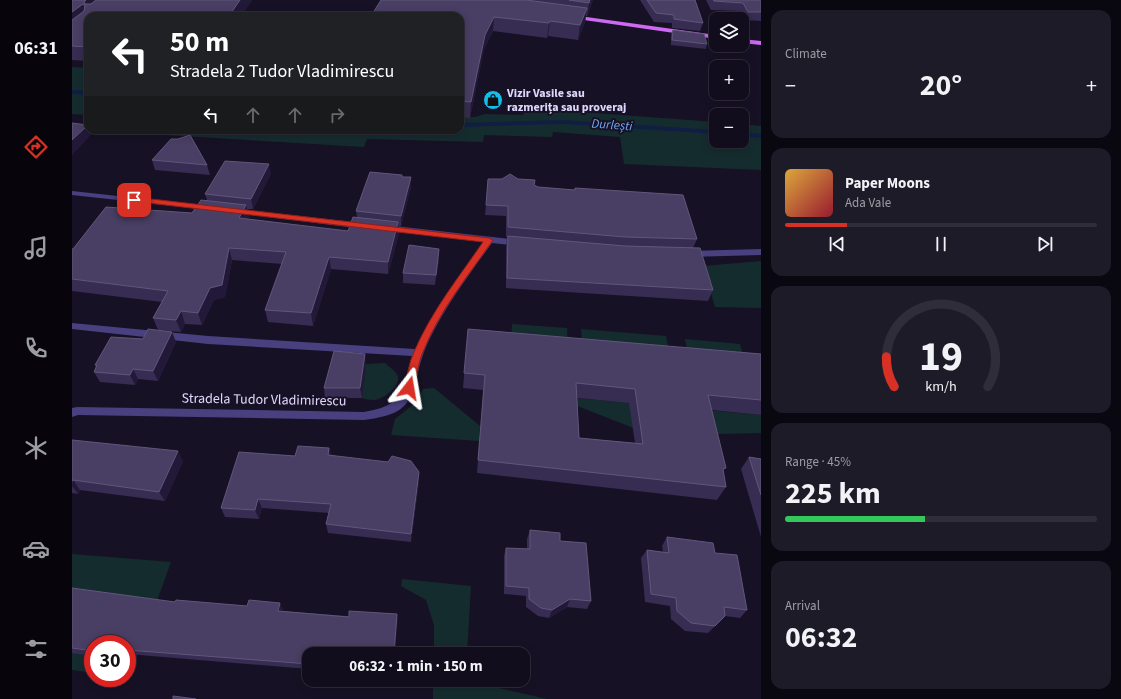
<!DOCTYPE html>
<html lang="en">
<head>
<meta charset="utf-8">
<style>
  :root { --surface:#110d1c; --page:#1e1b29; --text:#f1f3f6; --muted:#9c9ca3; --line:#302d3b; --accent:#d93025 }
  body { margin:0; font-family:"Source Sans 3",sans-serif; background:var(--page); color:var(--text); height:100vh; display:flex; flex-direction:column; font-size:15px; white-space:nowrap }
  * { box-sizing:border-box; margin:0 }
  p { font-size:13px; color:var(--muted) }
  .icon { flex:none; width:22px; height:22px; fill:none; stroke:currentColor; stroke-width:2; stroke-linecap:round; stroke-linejoin:round }
  .map { position:relative; flex:1; overflow:hidden }
  .panel { display:flex; flex-direction:column; gap:10px; padding:10px; background:#09070f; width:360px }
  .panel>* { flex:none }
  .banner { position:absolute; left:12px; top:12px; width:380px; height:122px; border-radius:12px; box-shadow:0 2px 10px #0003,0 0 0 1px var(--line); background:#202124; color:#fff; overflow:hidden }
  .controls { position:absolute; left:637px; top:12px; display:grid; gap:8px }
  .controls a { display:grid; place-items:center; width:40px; height:40px; border-radius:8px; background:var(--surface); box-shadow:0 2px 10px #0003,0 0 0 1px var(--line); font-size:20px }
  .speed { position:absolute; left:12px; top:635px; display:flex; gap:8px; font-size:20px; font-weight:700; text-align:center }
  .speed>* { display:grid; place-content:center; width:52px; height:52px; border-radius:50%; background:var(--surface); box-shadow:0 2px 10px #0003,0 0 0 1px var(--line); line-height:1 }
  .speed .limit { border:6px solid #d22; background:#fff; color:#111 }
  .pin { position:absolute; display:grid; place-items:center; width:34px; height:34px; color:#fff; margin:-17px; border-radius:8px; box-shadow:0 2px 6px #0006 }
  .me { position:absolute; width:44px; margin:-22px; rotate:14deg; stroke-linejoin:round; filter:drop-shadow(0 0 3px #0008) }
  .turn { display:flex; align-items:center; gap:14px; height:84px; padding:0 20px; font-size:18px }
  .turn .icon { width:52px; height:52px; stroke-width:2.5 }
  .turn b { display:block; font-size:28px; line-height:34px }
  .lanes { display:flex; align-items:center; height:38px; padding:0 20px; background:#0003; justify-content:center; gap:20px; direction:ltr }
  .lanes .off { opacity:.35 }
  .big { font-size:30px; font-weight:700; line-height:1.1 }
  .panel .tile { flex:1; display:flex; flex-direction:column; justify-content:center; gap:6px; min-width:0; padding:0 14px; border-radius:12px; background:var(--page) }
  .panel .dial { align-items:center; gap:0 }
  .dial svg { height:104px; overflow:visible; fill:none; stroke:var(--line); stroke-width:7; stroke-linecap:round; text-anchor:middle }
  .dial text { fill:var(--text); stroke:none }
  .song { display:flex; align-items:center; gap:12px }
  .cover { width:48px; height:48px; border-radius:6px; background:linear-gradient(135deg,hsl(40 70% 55%),hsl(350 70% 35%)) }
  .played { height:4px; border-radius:2px; background:linear-gradient(90deg,var(--accent) 20%,var(--line) 20%) }
  .keys { display:flex; justify-content:space-around; direction:ltr }
  .heat { display:flex; justify-content:space-between; align-items:center; font-size:22px; direction:ltr }
  .charge { height:6px; border-radius:3px; background:linear-gradient(90deg,#34c759 45%,var(--line) 0) }
  .trip { position:absolute; left:230px; top:647px; width:228px; height:40px; border-radius:12px; background:var(--surface); box-shadow:0 2px 10px #0003,0 0 0 1px var(--line); font-weight:700; line-height:40px; text-align:center }
  main { display:flex; flex:1; min-height:0 }
  .tabs { display:flex; flex-direction:column; width:72px; justify-content:space-around; align-items:center; background:#07050b; color:var(--muted) }
  .tabs .icon { width:28px; height:28px }
  .tabs .on { color:var(--accent) }
  .tabs b { font-size:18px; color:var(--text) }
  .map>svg:first-child { display:block }
  .green { fill:#152c2e }
  .lines { fill:none; stroke-linecap:round; stroke-linejoin:round }
  .stream { fill:#111e44; fill-rule:evenodd }
  .minor { fill:#49407f; fill-rule:evenodd }
  .primary { fill:#cd69f2; fill-rule:evenodd }
  .wall { fill:#372c51; fill-rule:evenodd }
  .shaded-wall { fill:#221938 }
  .building { fill:#493e63; stroke:#61567b; fill-rule:evenodd }
  .route { fill:#d93025; stroke:#8d1f18 }
  .labels { text-anchor:middle; dominant-baseline:central; stroke-width:4; stroke-linejoin:round; paint-order:stroke }
  .far-poi-label { font-size:12px; font-weight:bold; fill:#e0d8fc; stroke:#171125; text-anchor:start }
  .far-water-label { font-size:13px; font-style:italic; fill:#6fa8f2; stroke:#171125 }
  .street-label { font-size:14px; fill:#e0d8fc; stroke:#171125 }
</style>
</head>
<body>
<main>
<nav class="tabs">
<b>06:31</b>
<svg class="icon on" aria-label="directions" viewBox="0 0 24 24"><path d="M12 3l9 9-9 9-9-9zM9 14v-3h6M13 9l2 2-2 2"/></svg>
<svg class="icon" aria-label="music" viewBox="0 0 24 24"><path d="M9 18V5l10-2v13"/><circle cx="6" cy="18" r="3"/><circle cx="16" cy="16" r="3"/></svg>
<svg class="icon" aria-label="phone" viewBox="0 0 24 24"><path d="M5 4h4l2 5-3 2q2 4 5 5l2-3 5 2v4C11 20 4 13 5 4z"/></svg>
<svg class="icon" aria-label="climate" viewBox="0 0 24 24"><path d="M12 3v18M4 7l16 10M4 17L20 7"/></svg>
<svg class="icon" aria-label="car" viewBox="0 0 24 24"><path d="M5 17H2v-5l4-1 3-4h7l3 4 3 1v5h-3M9 17h6M6 11h13"/><circle cx="7" cy="17" r="2"/><circle cx="17" cy="17" r="2"/></svg>
<svg class="icon" aria-label="filters" viewBox="0 0 24 24"><path d="M4 7h16M4 17h16"/><circle cx="9" cy="7" r="2"/><circle cx="15" cy="17" r="2"/></svg>
</nav>
<div class="map">
<svg width="689" height="699" viewBox="0 0 689 699">
  <rect width="100%" height="100%" fill="#171125"/>
  <g class="green">
    <polygon points="0,67 16,68 16,115 0,114"/>
    <polygon points="454,108 644,122 644,141 670,141 670,124 689,126 689,170 552,164 548,137 481,132 480,137 412,135 411,142 295,139 292,147 92,135 95,130 388,130 388,117 403,117 413,114 451,115"/>
    <polygon points="689,261 689,308 643,307 631,266"/>
    <polygon points="440,324 495,328 496,353 439,348"/>
    <polygon points="509,329 594,336 599,362 511,354"/>
    <polygon points="613,339 668,344 675,369 618,363"/>
    <path d="M313,363C317,367 324,371 326,377C328,388 311,399 302,400C298,400 293,399 290,398L294,364Z"/>
    <polygon points="362,388 408,426 407,441 319,435 323,419 342,404 351,389"/>
    <polygon points="480,396 689,415 689,433 645,434 569,431"/>
    <polygon points="0,554 99,562 57,678 55,678 55,644 21,644 21,673 0,670"/>
    <polygon points="330,579 399,586 395,654 362,654 362,625 354,600 329,586"/>
    <polygon points="361,680 393,680 475,699 361,699"/>
  </g>
  <g class="lines">
    <g class="stream">
      <polygon points="0,90 16,91 16,95 0,94"/>
      <polygon points="491,120 644,130 644,134 491,124 388,127 388,123"/>
      <polygon points="670,132 689,134 689,138 670,136"/>
    </g>
    <g class="minor">
      <polygon points="0,191 137,206 141,208 137,210 0,195"/>
      <polygon points="160,209 292,223 296,226 292,229 163,213 160,213"/>
      <path d="M314,225L447,240L451,243L447,246L420,243C398,273 375,304 358,338C355,344 352,351 350,358C344,374 345,393 332,406C322,416 305,418 292,420L6,415L0,417V408L5,407L292,412C334,405 329,391 340,356L136,344L0,329V323L136,336L343,349L367,305L411,242L311,230L310,228L311,226Z"/>
      <polygon points="689,249 689,255 617,257 613,254 617,251"/>
    </g>
    <g class="primary">
      <polygon points="500,15 644,35 644,39 498,18 497,17"/>
      <polygon points="670,39 689,41 689,45 670,43"/>
    </g>
  </g>
  <g class="wall">
    <polygon points="0,0 23,0 23,1 24,0 180,0 169,16 16,16 16,61 0,60"/>
    <polygon points="309,0 521,0 515,16 514,16 513,22 506,40 476,36 475,38 421,31 412,49 398,118 388,117 388,16"/>
    <polygon points="568,0 623,0 631,23 628,31 600,28 600,23 582,22"/>
    <polygon points="634,0 689,0 689,21 673,20 668,11 639,10"/>
    <polygon points="601,30 635,44 634,49 599,45 599,34"/>
    <polygon points="80,160 135,165 138,175 83,170"/>
    <polygon points="199,174 181,209 175,209 177,217 176,219 276,231 285,217 284,211 330,177 339,177 339,187 329,226 327,226 327,234 316,274 259,269 241,326 196,322 193,310 210,264 160,260 153,297 142,300 130,325 113,324 109,332 86,330 81,318 90,302 0,291 0,249 120,213 135,200 133,194"/>
    <polygon points="416,179 446,179 462,185 466,187 503,190 503,188 625,239 621,248 641,290 636,301 434,288 434,246 435,237 434,237 434,216 413,215"/>
    <polygon points="367,249 367,259 363,285 331,283 331,273"/>
    <path d="M396,329L689,354V415L640,410L654,487L645,500L405,473L411,390L391,388ZM505,398L557,403L563,443L507,438Z"/>
    <polygon points="104,342 86,381 66,379 63,385 28,382 22,372 24,367 23,365"/>
    <polygon points="294,364 290,398 253,398 252,388"/>
    <polygon points="0,440 111,461 93,501 8,490 6,494 0,493"/>
    <polygon points="257,448 259,455 347,472 347,481 339,542 256,533 254,524 257,513 190,508 187,519 153,517 149,508 223,456"/>
    <polygon points="677,457 689,459 689,537 669,469"/>
    <polygon points="458,530 488,541 519,601 515,609 495,607 477,618 466,616 454,607 454,596 432,594 432,556 434,548 455,549 455,539"/>
    <polygon points="595,537 643,553 675,610 668,618 653,616 636,633 613,631 599,619 598,606 573,602 569,558 575,550 591,552 590,546"/>
    <polygon points="0,588 103,602 211,609 210,611 326,620 237,654 237,669 55,654 55,644 21,644 21,656 0,653"/>
  </g>
  <g class="shaded-wall">
    <polygon points="14,0 23,0 25,8 16,16 12,2"/>
    <polygon points="168,0 180,0 169,16 157,16"/>
    <polygon points="518,0 521,0 515,16 517,3"/>
    <polygon points="11,4 16,18 0,30 0,12"/>
    <polygon points="515,8 513,22 506,40 508,25"/>
    <polygon points="422,17 421,31 412,49 398,118 399,102 413,35"/>
    <polygon points="478,21 476,36 475,38 477,23"/>
    <polygon points="16,125 16,130 18,130 20,134 0,155 0,140"/>
    <polygon points="197,164 199,174 181,209 179,199"/>
    <polygon points="339,177 339,187 329,226 329,216"/>
    <polygon points="174,205 177,217 170,230 167,218"/>
    <polygon points="326,222 327,234 316,274 316,262"/>
    <polygon points="157,248 160,260 153,297 142,300 130,325 126,313"/>
    <polygon points="367,249 367,259 363,285 364,275"/>
    <polygon points="257,257 259,269 241,326 239,313"/>
    <polygon points="109,311 113,324 109,332 104,320"/>
    <polygon points="100,332 104,342 86,381 81,371"/>
    <polygon points="293,354 294,364 290,398 288,388"/>
    <polygon points="61,369 66,379 63,385 58,375"/>
    <polygon points="257,448 259,457 256,455"/>
    <polygon points="106,451 111,461 93,501 87,492"/>
    <polygon points="347,472 347,481 339,542 339,534"/>
    <polygon points="1,480 8,490 6,494 0,486"/>
    <polygon points="186,499 190,508 187,519 183,510"/>
    <polygon points="498,599 495,607 477,618 480,610"/>
    <polygon points="208,603 211,609 209,617 206,611"/>
    <polygon points="325,614 326,620 322,654"/>
  </g>
  <g class="building">
    <polygon points="0,0 14,0 12,2 13,4 19,4 24,0 168,0 157,16 16,16 16,47 0,46 0,20 12,11 13,5 11,4 0,12"/>
    <polygon points="309,0 454,0 515,8 508,25 478,21 477,23 422,17 413,35 399,102 388,101 388,16 299,16"/>
    <polygon points="497,0 518,0 517,3"/>
    <polygon points="575,0 623,0 631,23 602,19 602,15 584,13"/>
    <polygon points="641,0 689,0 689,12 676,12 671,3 642,1"/>
    <polygon points="601,30 632,34 635,44 600,40"/>
    <polygon points="0,123 16,125 0,140"/>
    <polygon points="118,135 135,165 80,160 99,139 106,139"/>
    <polygon points="153,161 197,164 179,199 133,194"/>
    <polygon points="298,172 330,175 330,177 339,177 329,216 284,211"/>
    <polygon points="438,174 446,179 463,180 462,185 466,187 503,190 503,188 611,195 625,239 553,237 436,227 436,206 414,205 416,179 430,179"/>
    <polygon points="129,200 174,205 167,218 276,231 281,217 326,222 316,262 257,257 239,313 193,310 214,252 157,248 150,285 138,288 126,313 109,311 104,320 81,318 96,291 0,279 0,249 1,249 34,207 120,213"/>
    <polygon points="436,236 553,246 628,248 641,290 435,278"/>
    <polygon points="337,245 367,249 364,275 331,273"/>
    <polygon points="76,329 100,332 81,371 61,369 58,375 22,372 25,365 23,365 39,337 71,339"/>
    <path d="M396,329L689,354V400L636,395L654,468L651,469L654,487L406,460L413,375L392,373ZM504,383L563,389L571,444L507,438Z"/>
    <polygon points="262,351 293,354 288,388 252,388"/>
    <polygon points="0,440 106,451 87,492 1,480 0,481"/>
    <polygon points="226,446 257,448 256,455 316,462 320,456 339,461 347,472 339,534 254,524 259,504 186,499 183,510 149,508 167,452 223,456"/>
    <polygon points="677,457 689,459 689,495"/>
    <polygon points="458,530 488,533 488,541 514,543 519,601 498,599 480,610 469,608 457,599 457,588 434,586 434,548 458,549"/>
    <polygon points="595,537 641,543 643,553 665,555 675,610 652,607 653,616 643,626 619,623 605,611 604,598 579,594 575,550 597,553"/>
    <polygon points="0,588 103,602 104,600 175,606 177,600 208,603 206,611 277,617 277,611 325,614 322,654 237,654 237,664 55,650 55,644 21,644 21,651 0,648"/>
    <polygon points="101,696 124,699 101,699"/>
  </g>
  <path class="route" d="M62,197L417,238L421,240C396,276 367,311 351,352C346,363 345,376 342,388L341,390H334L332,388C335,376 337,363 342,352C359,312 387,277 411,242L59,201L58,200Z"/>
  <defs>
    <symbol id="shop-disc" viewBox="-11 -11 22 22"><circle r="9.5" fill="#15beea" stroke="#171125"/><path d="M-5-2.5h2.3a2.7 3.5 0 0 1 5.4 0H5L5.5 6h-11ZM-1.5-2.5h3a1.5 2.3 0 0 0-3 0Z" fill="#111"/></symbol>
  </defs>
  <g fill-rule="evenodd">
    <use href="#shop-disc" x="410" y="89" width="22" height="22"/>
  </g>
  <g class="labels">
    <g class="far-poi-label">
      <text x="435" y="93">Vizir Vasile sau<tspan x="435" dy="14">razmerița sau proveraj</tspan></text>
    </g>
    <g class="far-water-label">
      <text transform="translate(540 125) rotate(4)">Durlești</text>
    </g>
    <g class="street-label">
      <text transform="translate(192 400) rotate(1)">Stradela Tudor Vladimirescu</text>
    </g>
  </g>
</svg>
<div class="controls">
<a><svg class="icon" aria-label="layers" viewBox="0 0 24 24"><path d="M12 4l9 5-9 5-9-5zM3 14l9 5 9-5"/></svg></a>
<a>+</a>
<a>−</a>
</div>
<div class="speed"><div class="limit">30</div></div>
<div class="pin" style="left:62px;top:200px;background:#d93025"><svg class="icon" aria-label="arrive" viewBox="0 0 24 24"><path d="M6 21V4h12l-3 4 3 4H6"/></svg></div>
<svg class="me" style="left:337px;top:388px" viewBox="-20 -20 40 40"><path d="M0-17L14 15 0 8-14 15z" fill="#d93025" stroke="#fff" stroke-width="4"/></svg>
<div class="trip">06:32 · 1 min · 150 m</div>
<div class="banner">
<div class="turn"><svg class="icon" aria-label="left" viewBox="0 0 24 24"><path d="M17 20v-9H6M10 6l-5 5 5 5"/></svg><div><b>50 m</b>Stradela 2 Tudor Vladimirescu</div></div>
<div class="lanes"><svg class="icon" aria-label="left" viewBox="0 0 24 24"><path d="M17 20v-9H6M10 6l-5 5 5 5"/></svg><svg class="icon off" aria-label="ahead" viewBox="0 0 24 24"><path d="M12 20V5M6 11l6-6 6 6"/></svg><svg class="icon off" aria-label="ahead" viewBox="0 0 24 24"><path d="M12 20V5M6 11l6-6 6 6"/></svg><svg class="icon off" aria-label="right" viewBox="0 0 24 24"><path d="M7 20v-9h11M14 6l5 5-5 5"/></svg></div>
</div>
</div>
<section class="panel">
<div class="tile"><p>Climate</p>
<div class="heat"><a>−</a><b class="big">20°</b><a>+</a></div>
</div>
<div class="tile">
<div class="song"><i class="cover"></i><div><b>Paper Moons</b><p>Ada Vale</p></div></div>
<div class="played"></div>
<div class="keys"><svg class="icon" aria-label="previous" viewBox="0 0 24 24"><path d="M18 5L8 12l10 7zM5 5v14"/></svg><svg class="icon" aria-label="pause" viewBox="0 0 24 24"><path d="M8 5v14M16 5v14"/></svg><svg class="icon" aria-label="next" viewBox="0 0 24 24"><path d="M6 5l10 7-10 7zM19 5v14"/></svg></div>
</div>
<div class="tile dial"><svg viewBox="0 0 100 80">
<path d="M14 69A42 42 0 1 1 86 69"/>
<path d="M14 69A42 42 0 0 1 8 46" stroke="#d93025"/>
<text x="50" y="56" font-size="32" font-weight="700">19</text>
<text x="50" y="72" font-size="11">km/h</text>
</svg></div>
<div class="tile"><p>Range · 45%</p><b class="big">225 km</b><div class="charge"></div></div>
<div class="tile"><p>Arrival</p><b class="big">06:32</b></div>
</section>
</main>
</body>
</html>
